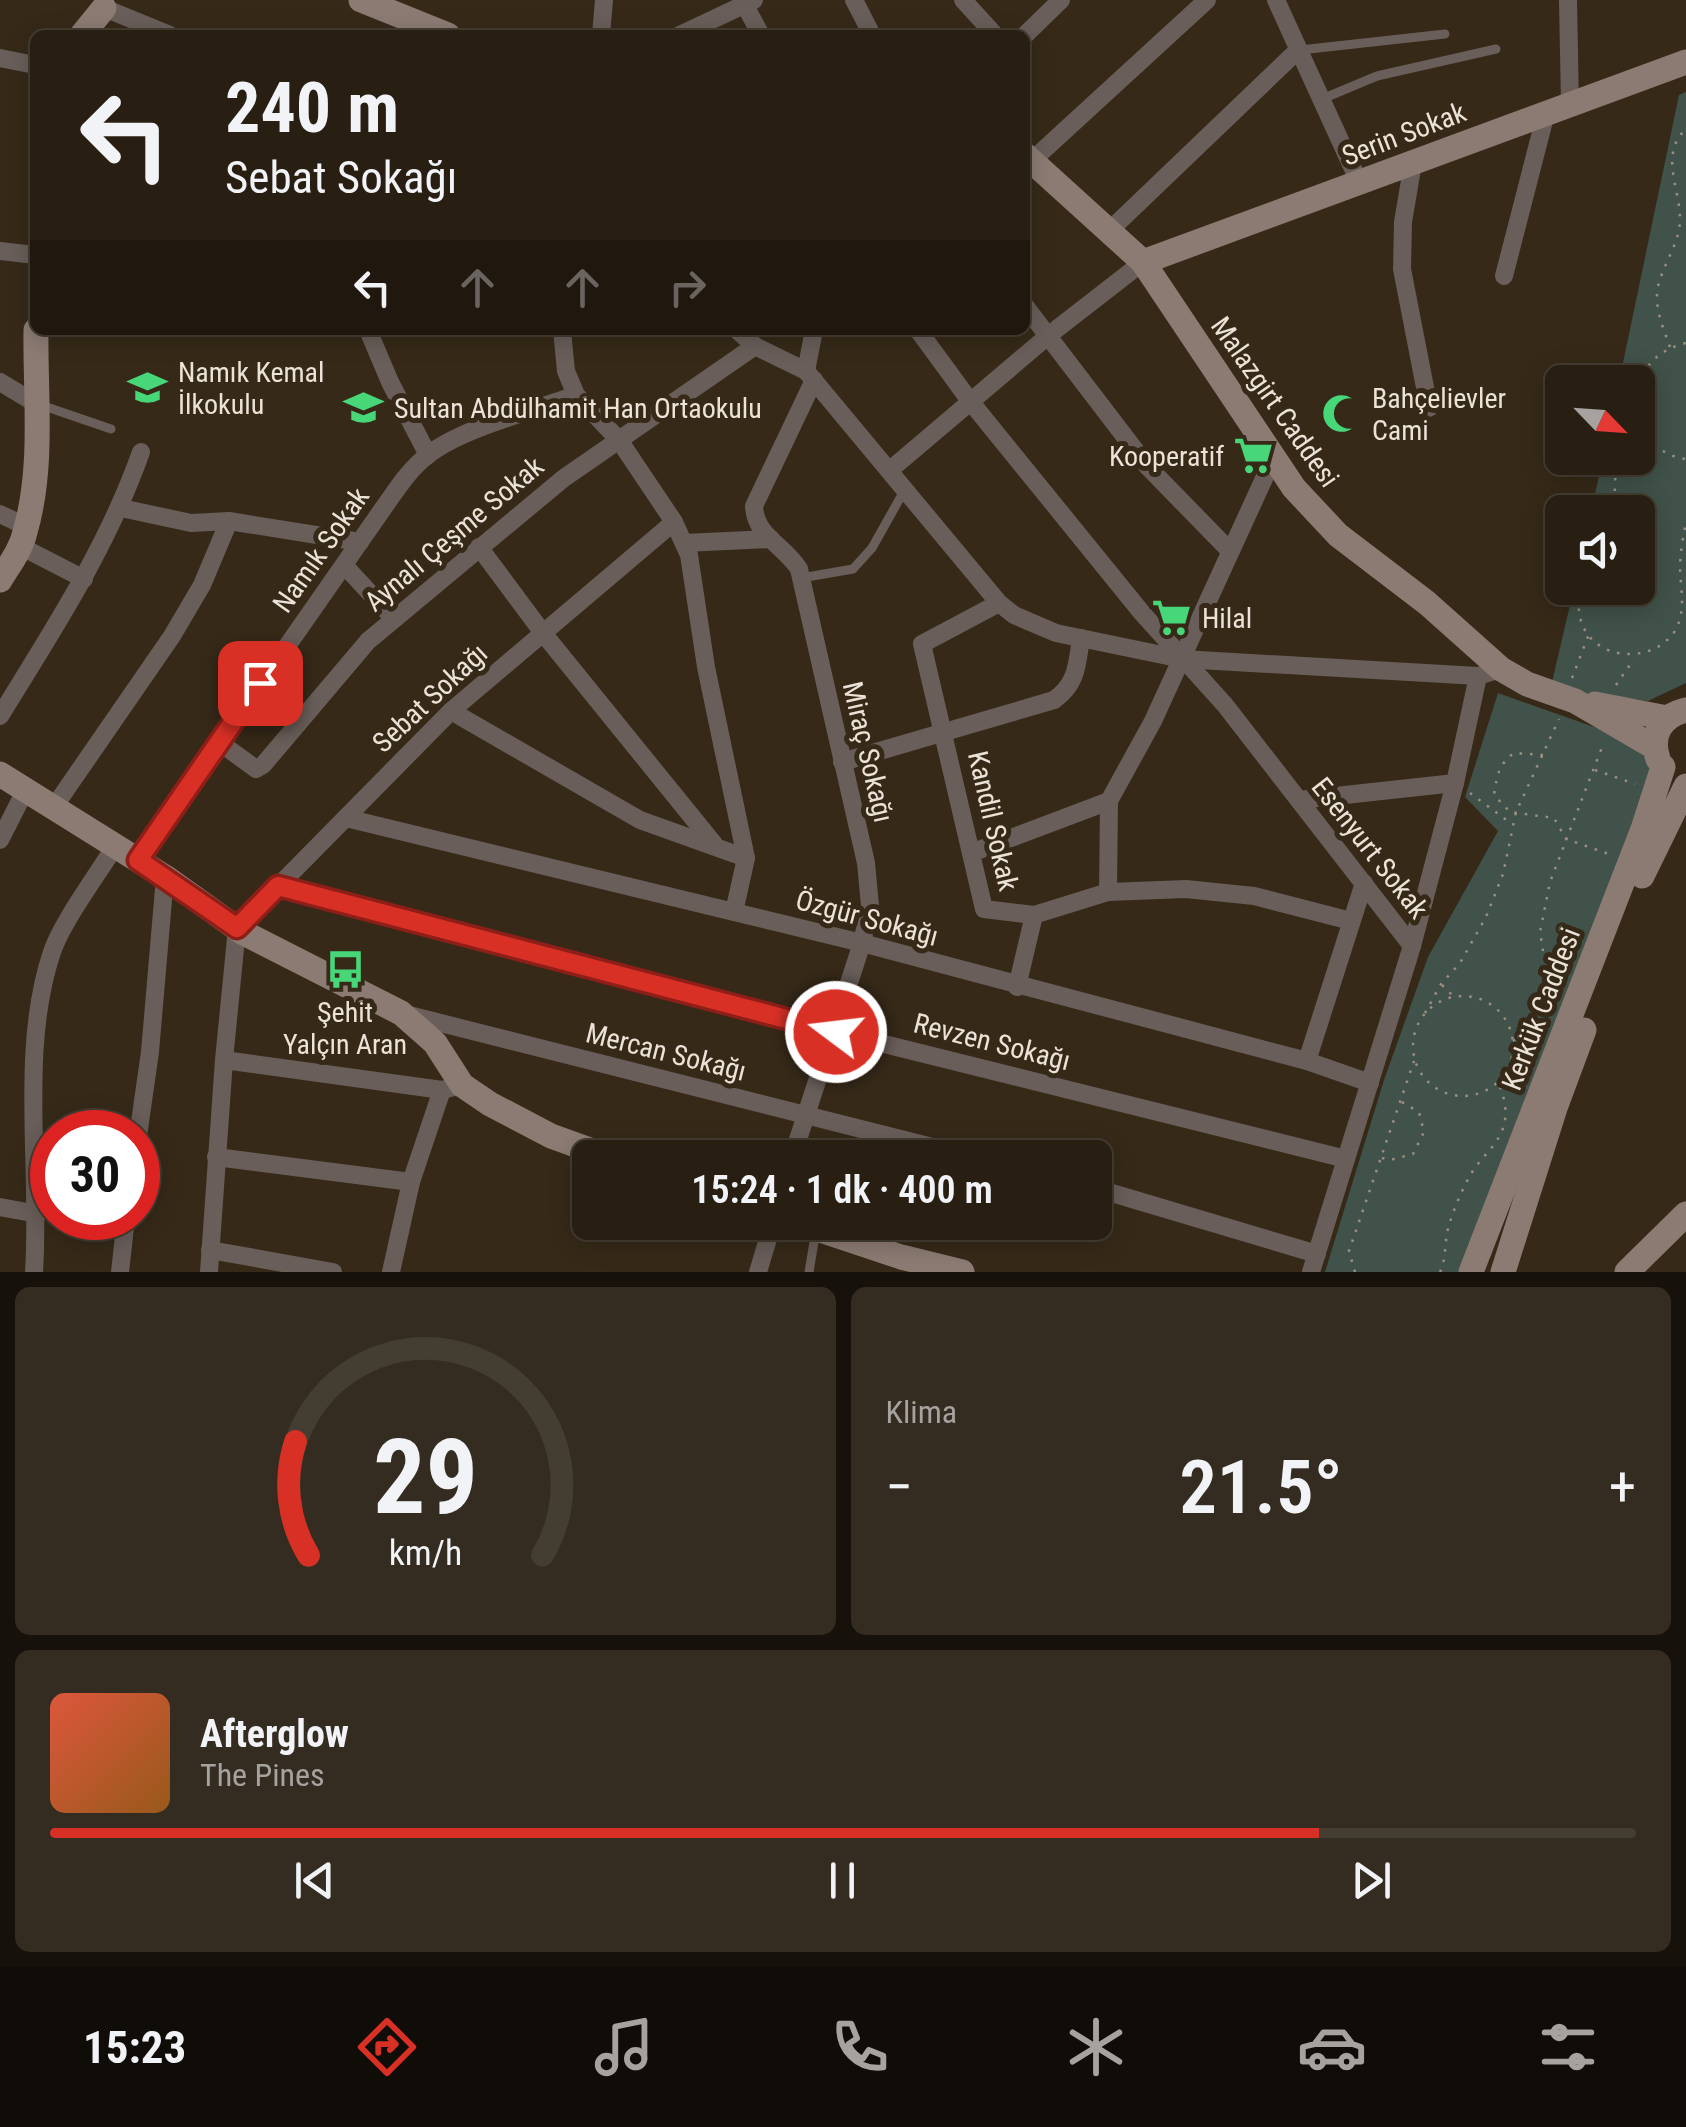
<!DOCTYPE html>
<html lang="tr">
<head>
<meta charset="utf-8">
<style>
  :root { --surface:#281f12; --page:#342c20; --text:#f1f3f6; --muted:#a5a29f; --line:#443d32; --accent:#d93025 }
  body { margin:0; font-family:"Roboto Condensed",sans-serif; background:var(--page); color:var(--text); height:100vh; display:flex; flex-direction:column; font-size:38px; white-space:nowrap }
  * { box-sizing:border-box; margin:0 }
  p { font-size:32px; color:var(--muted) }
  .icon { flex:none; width:55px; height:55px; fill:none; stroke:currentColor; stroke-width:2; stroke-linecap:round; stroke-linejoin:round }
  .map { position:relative; height:1272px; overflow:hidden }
  .drawer { display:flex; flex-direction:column; gap:15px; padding:15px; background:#16110a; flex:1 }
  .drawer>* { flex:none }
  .banner { position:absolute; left:30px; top:30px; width:1000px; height:305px; border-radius:15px; box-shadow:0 5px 25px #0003,0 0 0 2px var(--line); background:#281f12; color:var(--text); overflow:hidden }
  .needle { width:65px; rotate:115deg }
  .buttons { position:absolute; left:1545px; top:365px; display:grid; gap:20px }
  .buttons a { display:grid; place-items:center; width:110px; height:110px; border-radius:15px; background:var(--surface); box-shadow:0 5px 25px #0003,0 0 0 2px var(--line); font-size:50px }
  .speed { position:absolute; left:30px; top:1110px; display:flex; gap:20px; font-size:50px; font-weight:700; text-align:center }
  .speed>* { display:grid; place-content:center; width:130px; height:130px; border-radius:50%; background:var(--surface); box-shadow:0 5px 25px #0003,0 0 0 2px var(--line); line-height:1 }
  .speed .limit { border:15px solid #d22; background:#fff; color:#111 }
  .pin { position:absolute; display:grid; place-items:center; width:85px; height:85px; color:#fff; margin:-42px; border-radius:20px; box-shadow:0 5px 15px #0006 }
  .me { position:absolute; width:110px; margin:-55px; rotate:285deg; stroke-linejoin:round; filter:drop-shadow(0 0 8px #0008) }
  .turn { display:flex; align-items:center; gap:35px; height:210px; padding:0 30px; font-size:45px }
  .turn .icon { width:130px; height:130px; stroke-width:2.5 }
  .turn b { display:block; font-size:70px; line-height:85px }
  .lanes { display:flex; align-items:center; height:95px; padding:0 30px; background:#0003; justify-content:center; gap:50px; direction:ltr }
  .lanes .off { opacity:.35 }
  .big { font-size:75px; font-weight:600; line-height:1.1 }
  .drawer .card { flex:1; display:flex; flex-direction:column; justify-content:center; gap:15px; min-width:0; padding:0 35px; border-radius:15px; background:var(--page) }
  .drawer .dial { align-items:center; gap:0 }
  .dial svg { height:260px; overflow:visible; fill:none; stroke:var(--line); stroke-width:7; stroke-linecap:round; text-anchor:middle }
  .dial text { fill:var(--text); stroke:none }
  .song { display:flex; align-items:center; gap:30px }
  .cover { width:120px; height:120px; border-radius:15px; background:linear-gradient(135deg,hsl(10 70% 55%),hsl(30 70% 35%)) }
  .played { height:10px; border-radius:5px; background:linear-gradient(90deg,var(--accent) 80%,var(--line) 80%) }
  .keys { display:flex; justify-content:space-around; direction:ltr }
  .heat { display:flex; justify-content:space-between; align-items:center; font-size:55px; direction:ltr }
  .drawer .tiles { flex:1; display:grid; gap:15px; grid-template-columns:1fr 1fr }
  .card:last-child { grid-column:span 2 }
  .trip { position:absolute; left:572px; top:1140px; width:540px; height:100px; border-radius:15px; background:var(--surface); box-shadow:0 5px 25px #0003,0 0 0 2px var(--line); font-weight:600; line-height:100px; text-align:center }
  .dock { display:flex; height:160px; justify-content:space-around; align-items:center; background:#100c07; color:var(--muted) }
  .dock .icon { width:70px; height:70px }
  .dock .selected { color:var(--accent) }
  .dock b { font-size:45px; color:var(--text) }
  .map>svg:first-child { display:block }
  .green { fill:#405249 }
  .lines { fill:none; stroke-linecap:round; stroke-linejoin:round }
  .path { stroke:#9a8f81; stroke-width:2.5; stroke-dasharray:2.5 8; stroke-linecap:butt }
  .lane { stroke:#695e59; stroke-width:9 }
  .street { stroke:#695e59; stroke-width:18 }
  .secondary { stroke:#8b7b73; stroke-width:25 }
  .route-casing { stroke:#8d1f18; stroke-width:25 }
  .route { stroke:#d93025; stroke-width:18 }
  .labels { text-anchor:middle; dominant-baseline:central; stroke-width:10; stroke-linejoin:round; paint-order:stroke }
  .street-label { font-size:28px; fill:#ece3d8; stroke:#362918 }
  .poi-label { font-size:28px; fill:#ece3d8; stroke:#362918; text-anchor:start }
</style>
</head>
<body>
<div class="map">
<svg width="1686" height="1272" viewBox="0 0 1686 1272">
  <rect width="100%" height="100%" fill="#362918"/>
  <g class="green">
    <polygon points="1686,92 1686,683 1648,701 1614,696 1594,697 1552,682 1574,588 1638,588 1638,512 1591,512 1603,458 1638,458 1638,382 1619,382 1679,95"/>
    <polygon points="1498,693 1634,741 1648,751 1654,783 1463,1272 1325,1272 1384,1080 1428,957 1498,831 1465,797"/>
  </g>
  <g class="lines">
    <g class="path">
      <path d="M1670,347C1664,330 1656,312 1657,294C1659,268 1680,246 1680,219C1680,188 1659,154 1686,129"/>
      <path d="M1638,384C1648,361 1662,349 1686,343"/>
      <path d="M1638,418C1646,440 1662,456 1686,459"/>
      <polyline points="1614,512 1616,458"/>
      <path d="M1583,588C1581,594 1578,604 1579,611C1584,660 1650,668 1675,631C1686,611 1681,591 1680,569C1680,554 1683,537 1686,522"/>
      <polyline points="1572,678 1589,634"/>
      <polyline points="1616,685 1634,659"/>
      <path d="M1543,755L1514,753C1498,765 1497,776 1494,795L1510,812L1554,818L1566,839L1609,854"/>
      <polyline points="1595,770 1635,784"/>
      <polyline points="1470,793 1512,824"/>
      <polyline points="1442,985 1454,997"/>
      <circle cx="1463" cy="1046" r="50"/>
      <polyline points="1425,1013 1441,984 1460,963 1486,917 1503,874 1516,812 1559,719"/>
      <polyline points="1513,1041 1533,1027 1550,994 1540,932 1550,882 1604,742"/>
      <polyline points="1509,1068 1526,1067"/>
      <polyline points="1382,1158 1390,1160 1413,1154 1424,1132 1419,1112 1400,1101"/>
      <polyline points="1355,1272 1349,1251 1414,1061"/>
      <path d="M1440,1272C1447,1257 1444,1241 1449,1225C1454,1209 1462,1189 1471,1174C1482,1155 1501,1144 1505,1120C1507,1107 1503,1094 1498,1082"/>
    </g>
    <g class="lane">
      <polyline points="1300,50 1445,34"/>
      <polyline points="1322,99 1377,76 1496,49"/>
      <polyline points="38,404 111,429"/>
      <polyline points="801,578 853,569 872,548 904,491"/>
      <polyline points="809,1272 816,1230"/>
    </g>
    <g class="street">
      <polyline points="742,0 761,35"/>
      <polyline points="854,0 872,35"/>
      <polyline points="963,0 995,35"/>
      <polyline points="1276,0 1360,184"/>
      <polyline points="1568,0 1570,105"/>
      <polyline points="104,8 170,35"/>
      <polyline points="601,35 604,0"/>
      <polyline points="680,35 754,0"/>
      <polyline points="1025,35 1061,0"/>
      <polyline points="0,58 35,65"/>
      <polyline points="1413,163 1403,222 1402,269 1429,408"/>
      <polyline points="1025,167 1207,0"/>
      <polyline points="1108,232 1297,51"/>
      <polyline points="0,251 35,255"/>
      <polyline points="1504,276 1546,113"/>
      <polyline points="1025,306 1148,467 1230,551"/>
      <polyline points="368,330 390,382 428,455"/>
      <polyline points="562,330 566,371 576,395 619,440 674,522 689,555 706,667 746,858 734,912"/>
      <polyline points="737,330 755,346 806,371 999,603 1014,615 1056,633 1182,659 1478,676 1501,669"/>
      <polyline points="918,330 970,401 1142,613 1225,705 1412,946 1311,1272"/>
      <polyline points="806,371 814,330"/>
      <polyline points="0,382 35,403"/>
      <polyline points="890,470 1049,335 1143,262"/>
      <polyline points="121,508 191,523 229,521 360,542"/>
      <polyline points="0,514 27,527"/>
      <polyline points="684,543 771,539"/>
      <polyline points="20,546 84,579"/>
      <polyline points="479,547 543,633 714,844"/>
      <polyline points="344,565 394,619"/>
      <polyline points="999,603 922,644 984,909 1034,915 1108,892 1186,889 1254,896 1351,921"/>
      <polyline points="451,711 640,820 746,858"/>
      <path d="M0,716C53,630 107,548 141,452"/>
      <polyline points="219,742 256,769 263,765 368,641 564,478 755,346"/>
      <path d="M842,762L1054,700C1077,684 1077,665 1081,638"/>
      <polyline points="1299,800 1455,783 1478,676"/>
      <polyline points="54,807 172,636 202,585 229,521"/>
      <polyline points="346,818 862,943 1307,1061 1370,1083"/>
      <polyline points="0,840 26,789"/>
      <polyline points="971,853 1109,801"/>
      <path d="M138,860L382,510C395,492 409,469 428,455C462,428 533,411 576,395"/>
      <polyline points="278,886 836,1032 1346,1159"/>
      <polyline points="1108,892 1109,801 1153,721 1273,459"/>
      <polyline points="1412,946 1455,783"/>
      <polyline points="1017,987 1034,915"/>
      <polyline points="405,1014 976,1158"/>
      <polyline points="224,1060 442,1090 462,1085"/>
      <polyline points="1307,1061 1364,883"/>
      <polyline points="138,1136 150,1052 165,877"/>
      <polyline points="216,1157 411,1182"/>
      <path d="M792,1158L862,943L870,906L866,863L799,569C784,545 755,536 754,506L814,380"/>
      <polyline points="1095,1188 1317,1254"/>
      <polyline points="0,1207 38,1214"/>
      <polyline points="210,1250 333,1272"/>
      <path d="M34,1272C41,1169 19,1049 52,952C62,922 98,874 115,846"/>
      <polyline points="120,1272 126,1218"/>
      <polyline points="209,1272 224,1060 237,928 451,711 674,522"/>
      <polyline points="391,1272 411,1182 442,1090"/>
      <polyline points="758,1272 773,1222"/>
    </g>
    <g class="secondary">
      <polyline points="361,0 448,35"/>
      <polyline points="82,35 104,8"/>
      <polyline points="1025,155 1143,262 1294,488 1338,535 1427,603 1501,669 1527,684 1575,701 1654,747"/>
      <polyline points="1143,262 1686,62"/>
      <path d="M0,580C9,565 21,550 25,532C44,467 35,396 36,330"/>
      <polyline points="1595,704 1667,718"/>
      <path d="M1658,759C1650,735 1661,716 1686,710"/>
      <polyline points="0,774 165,877 242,932 401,1013 435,1043 462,1085 490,1104 551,1136 612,1158"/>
      <polyline points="1642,876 1686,786"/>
      <polyline points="796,1222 901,1257 962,1272"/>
      <polyline points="1471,1272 1643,829 1663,767"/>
      <polyline points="1503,1272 1555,1108 1584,1030"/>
      <polyline points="1627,1272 1686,1214"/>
    </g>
  </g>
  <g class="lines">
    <defs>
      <polyline id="route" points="260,683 138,860 237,928 278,886 836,1032"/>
    </defs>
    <use href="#route" class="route-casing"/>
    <use href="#route" class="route"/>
  </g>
  <defs>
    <symbol id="school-bare" viewBox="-9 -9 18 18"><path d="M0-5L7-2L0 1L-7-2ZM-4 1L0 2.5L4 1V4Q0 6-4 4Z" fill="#47d779" stroke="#362918" stroke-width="2.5" paint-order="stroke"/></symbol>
    <symbol id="mosque-bare" viewBox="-9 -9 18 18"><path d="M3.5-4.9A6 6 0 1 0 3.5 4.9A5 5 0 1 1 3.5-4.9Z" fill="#47d779" stroke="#362918" stroke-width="2.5" paint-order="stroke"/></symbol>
    <symbol id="supermarket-bare" viewBox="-9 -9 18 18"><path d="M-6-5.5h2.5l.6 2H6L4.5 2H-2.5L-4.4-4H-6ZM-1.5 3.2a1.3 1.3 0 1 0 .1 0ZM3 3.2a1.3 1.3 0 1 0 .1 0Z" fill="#47d779" stroke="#362918" stroke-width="2.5" paint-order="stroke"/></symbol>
    <symbol id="bus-bare" viewBox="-9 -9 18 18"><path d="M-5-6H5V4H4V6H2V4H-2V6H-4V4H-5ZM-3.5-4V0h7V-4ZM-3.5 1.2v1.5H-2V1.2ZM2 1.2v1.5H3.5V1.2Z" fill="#47d779" stroke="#362918" stroke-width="2.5" paint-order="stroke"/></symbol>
  </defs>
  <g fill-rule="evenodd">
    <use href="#school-bare" x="120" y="360" width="55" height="55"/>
    <use href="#school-bare" x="336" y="380" width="55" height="55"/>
    <use href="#mosque-bare" x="1314" y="386" width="55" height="55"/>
    <use href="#supermarket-bare" x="1226" y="428" width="55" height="55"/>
    <use href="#supermarket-bare" x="1144" y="590" width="55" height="55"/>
    <use href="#bus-bare" x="318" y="942" width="55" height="55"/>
  </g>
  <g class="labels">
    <g class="street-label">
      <text transform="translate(1404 134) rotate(-21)">Serin Sokak</text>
      <text transform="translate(1275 402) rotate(55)">Malazgirt Caddesi</text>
      <text transform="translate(454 534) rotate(-40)">Aynalı Çeşme Sokak</text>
      <text transform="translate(321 550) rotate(-55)">Namık Sokak</text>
      <text transform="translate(430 698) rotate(-43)">Sebat Sokağı</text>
      <text transform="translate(868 752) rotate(77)">Miraç Sokağı</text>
      <text transform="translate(993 821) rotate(77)">Kandil Sokak</text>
      <text transform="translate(1370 848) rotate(52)">Esenyurt Sokak</text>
      <text transform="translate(867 918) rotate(15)">Özgür Sokağı</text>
      <text transform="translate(1541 1009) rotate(-69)">Kerkük Caddesi</text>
      <text transform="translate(992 1042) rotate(14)">Revzen Sokağı</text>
      <text transform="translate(666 1052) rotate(14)">Mercan Sokağı</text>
    </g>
    <g class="poi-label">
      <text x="178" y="372">Namık Kemal<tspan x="178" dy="32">İlkokulu</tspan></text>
      <text x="1372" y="398">Bahçelievler<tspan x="1372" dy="32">Cami</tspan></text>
      <text x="394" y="408">Sultan Abdülhamit Han Ortaokulu</text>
      <text x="1224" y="456" text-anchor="end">Kooperatif</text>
      <text x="1202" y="618">Hilal</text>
      <text x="345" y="1012" text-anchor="middle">Şehit<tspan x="345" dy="32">Yalçın Aran</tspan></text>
    </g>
  </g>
</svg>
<div class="buttons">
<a><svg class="needle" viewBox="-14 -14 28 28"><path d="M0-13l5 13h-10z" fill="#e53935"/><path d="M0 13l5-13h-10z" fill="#a5a29f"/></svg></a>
<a><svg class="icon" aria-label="sound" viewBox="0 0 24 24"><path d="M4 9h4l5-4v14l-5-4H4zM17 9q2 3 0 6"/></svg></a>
</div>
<div class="speed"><div class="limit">30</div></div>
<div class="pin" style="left:260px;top:683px;background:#d93025"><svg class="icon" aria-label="arrive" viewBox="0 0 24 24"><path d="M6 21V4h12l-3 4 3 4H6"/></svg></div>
<svg class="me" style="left:836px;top:1032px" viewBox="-20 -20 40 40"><circle r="17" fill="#d93025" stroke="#fff" stroke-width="3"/><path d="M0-11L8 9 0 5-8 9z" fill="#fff"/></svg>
<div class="trip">15:24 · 1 dk · 400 m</div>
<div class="banner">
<div class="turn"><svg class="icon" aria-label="left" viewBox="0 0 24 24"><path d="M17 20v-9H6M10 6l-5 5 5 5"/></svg><div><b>240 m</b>Sebat Sokağı</div></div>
<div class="lanes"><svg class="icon" aria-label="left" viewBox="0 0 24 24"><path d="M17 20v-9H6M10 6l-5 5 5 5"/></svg><svg class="icon off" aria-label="ahead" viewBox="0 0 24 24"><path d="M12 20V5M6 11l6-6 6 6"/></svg><svg class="icon off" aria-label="ahead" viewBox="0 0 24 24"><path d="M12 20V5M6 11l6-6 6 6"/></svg><svg class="icon off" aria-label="right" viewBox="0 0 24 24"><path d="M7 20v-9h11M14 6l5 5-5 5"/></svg></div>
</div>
</div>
<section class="drawer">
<div class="tiles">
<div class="card dial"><svg viewBox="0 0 100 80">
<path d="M14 69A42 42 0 1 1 86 69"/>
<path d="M14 69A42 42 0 0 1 10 34" stroke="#d93025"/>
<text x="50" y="56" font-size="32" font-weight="700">29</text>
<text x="50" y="72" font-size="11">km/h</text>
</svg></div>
<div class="card"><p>Klima</p>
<div class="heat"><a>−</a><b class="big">21.5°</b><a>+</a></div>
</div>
<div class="card">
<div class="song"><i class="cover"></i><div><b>Afterglow</b><p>The Pines</p></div></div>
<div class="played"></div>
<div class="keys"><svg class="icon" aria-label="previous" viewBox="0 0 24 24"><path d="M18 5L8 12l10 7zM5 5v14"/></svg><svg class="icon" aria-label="pause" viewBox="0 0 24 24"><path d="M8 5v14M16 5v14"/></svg><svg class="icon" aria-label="next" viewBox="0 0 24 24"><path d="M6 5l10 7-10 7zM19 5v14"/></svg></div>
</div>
</div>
</section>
<nav class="dock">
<b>15:23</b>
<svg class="icon selected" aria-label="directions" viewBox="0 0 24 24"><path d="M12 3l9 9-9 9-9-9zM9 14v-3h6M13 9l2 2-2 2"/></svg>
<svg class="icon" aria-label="music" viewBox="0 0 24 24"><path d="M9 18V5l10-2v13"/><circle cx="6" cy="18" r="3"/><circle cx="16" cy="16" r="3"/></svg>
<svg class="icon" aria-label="phone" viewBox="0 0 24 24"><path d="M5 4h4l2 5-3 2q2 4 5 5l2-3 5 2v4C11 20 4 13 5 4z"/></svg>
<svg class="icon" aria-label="climate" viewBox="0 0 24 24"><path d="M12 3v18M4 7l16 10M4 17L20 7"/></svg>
<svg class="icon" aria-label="car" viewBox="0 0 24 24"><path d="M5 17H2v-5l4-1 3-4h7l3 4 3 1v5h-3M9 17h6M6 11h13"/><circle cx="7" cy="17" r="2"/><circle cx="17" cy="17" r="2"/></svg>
<svg class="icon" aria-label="filters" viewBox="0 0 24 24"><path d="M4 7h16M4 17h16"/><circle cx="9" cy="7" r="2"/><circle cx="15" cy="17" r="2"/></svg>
</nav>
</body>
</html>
